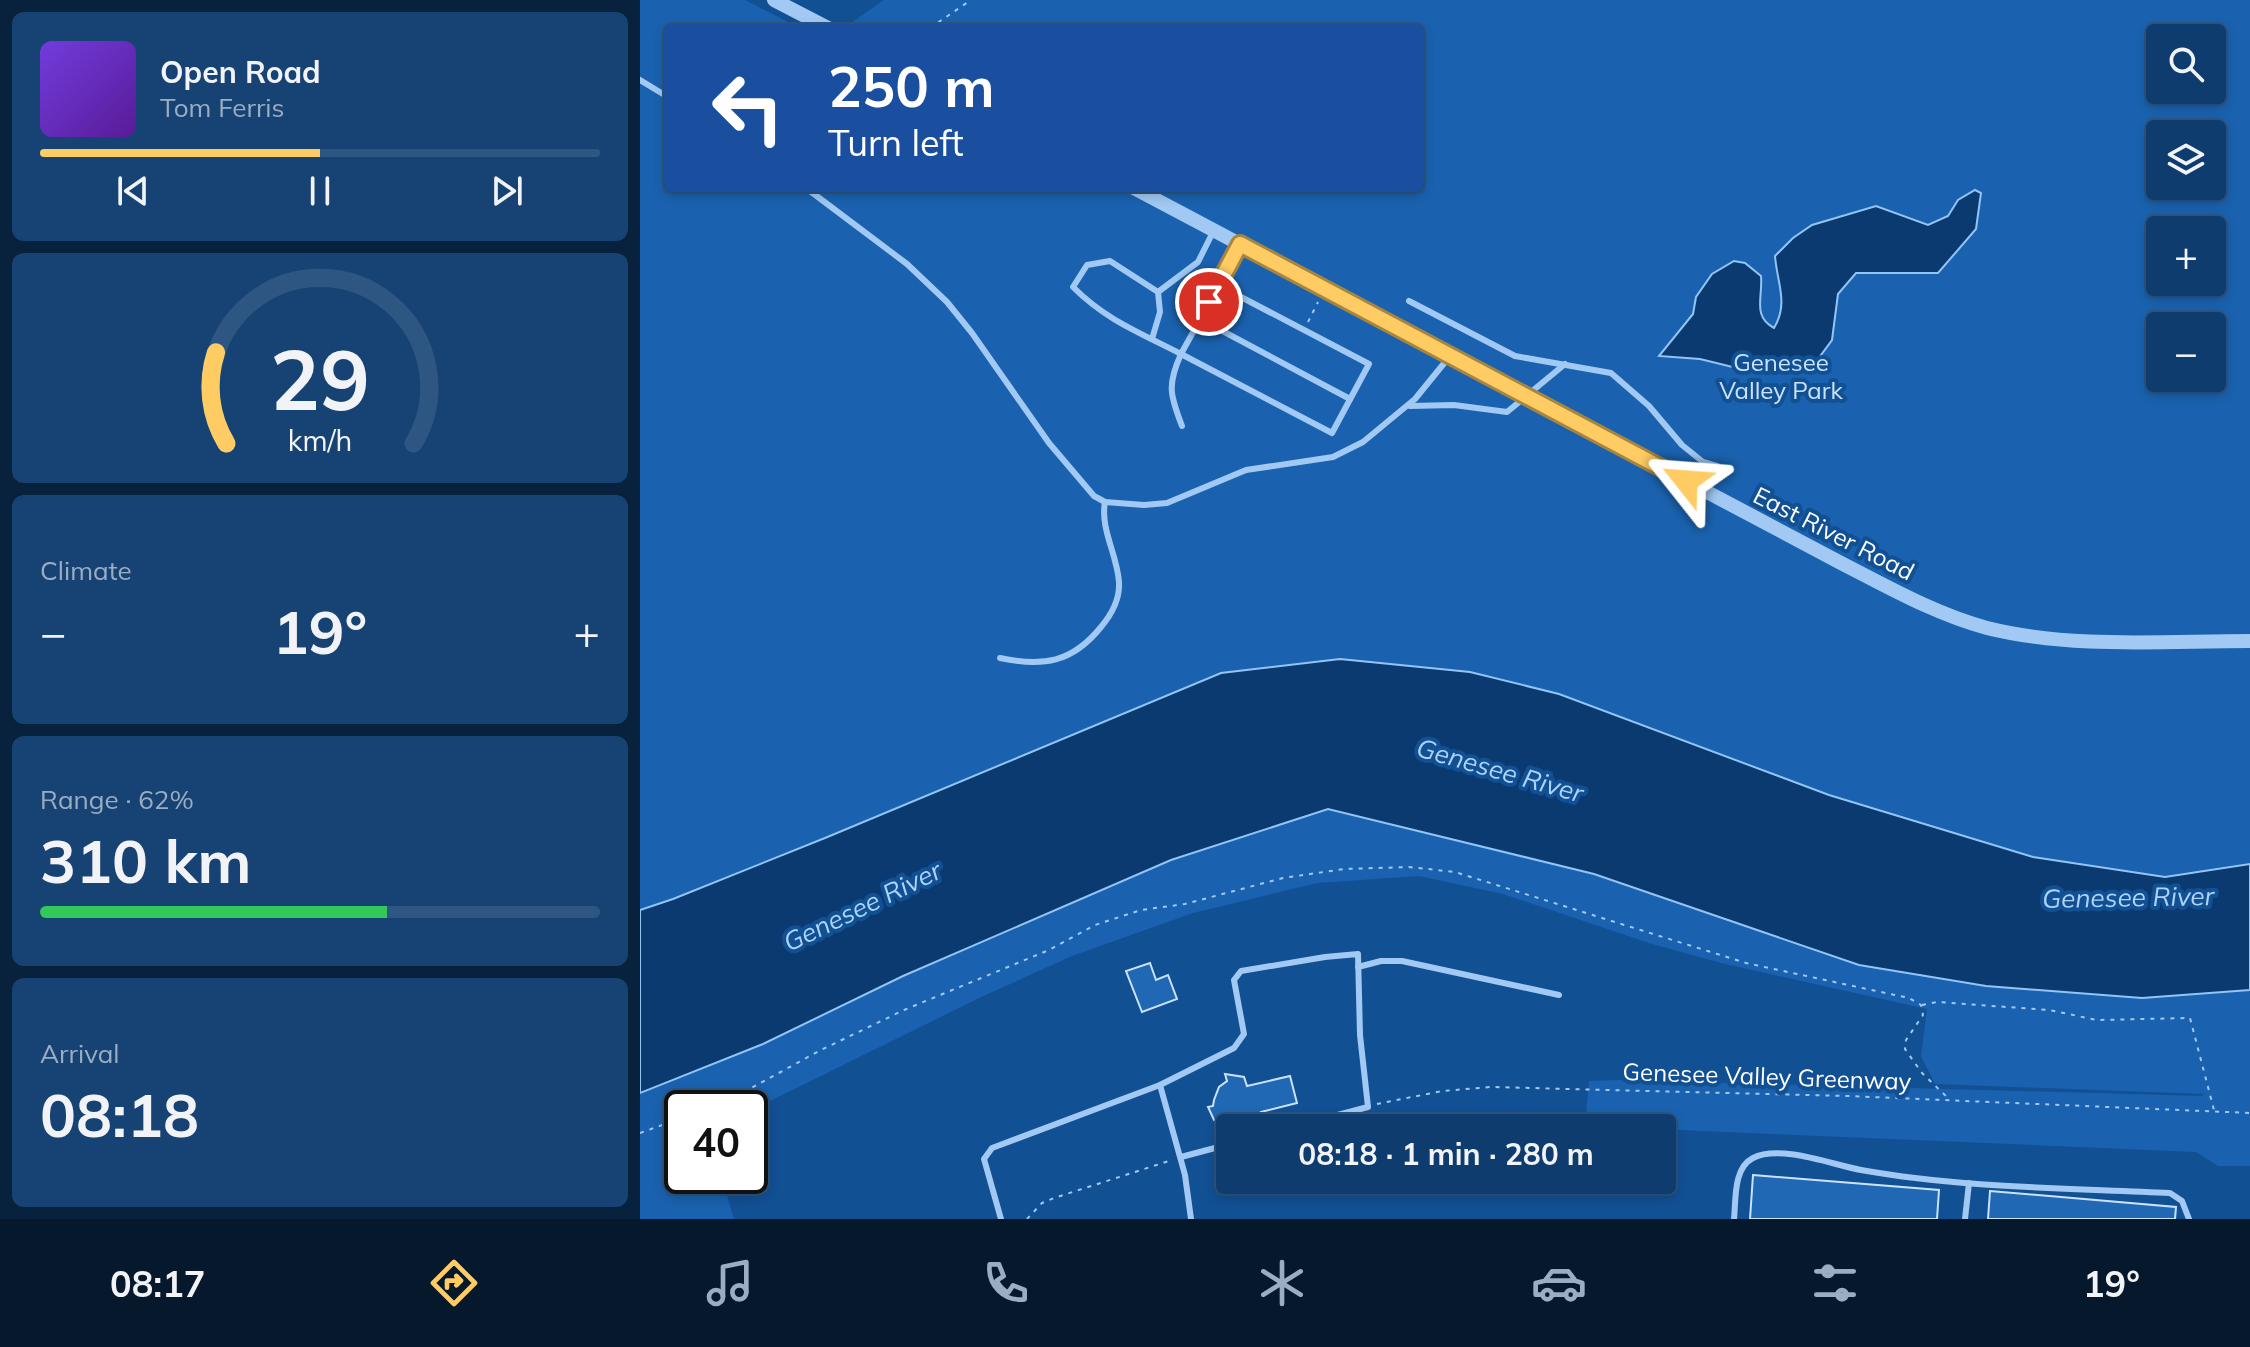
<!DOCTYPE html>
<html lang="en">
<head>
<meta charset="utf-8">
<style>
  :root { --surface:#0e3c6f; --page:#174374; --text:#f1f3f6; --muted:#9badc3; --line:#2e5682; --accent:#ffcc63 }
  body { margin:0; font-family:Mulish,sans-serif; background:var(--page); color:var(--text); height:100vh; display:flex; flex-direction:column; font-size:30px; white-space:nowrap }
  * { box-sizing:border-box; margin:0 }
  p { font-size:26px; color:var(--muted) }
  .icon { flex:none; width:44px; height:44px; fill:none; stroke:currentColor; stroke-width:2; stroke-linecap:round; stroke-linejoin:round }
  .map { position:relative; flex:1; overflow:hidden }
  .drawer { display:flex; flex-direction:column; gap:12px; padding:12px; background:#08213d; width:640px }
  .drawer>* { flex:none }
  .banner { position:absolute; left:24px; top:24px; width:760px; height:168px; border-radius:8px; box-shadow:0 4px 12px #0003,0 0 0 2px var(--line); background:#1a4fa0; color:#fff; overflow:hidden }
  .controls { position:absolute; left:1506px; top:24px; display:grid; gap:16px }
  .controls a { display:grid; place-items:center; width:80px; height:80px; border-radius:8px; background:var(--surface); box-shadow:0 4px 12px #0003,0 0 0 2px var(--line); font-size:40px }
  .speed { position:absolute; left:24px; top:1090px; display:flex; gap:16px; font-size:40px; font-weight:700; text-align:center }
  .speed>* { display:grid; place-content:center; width:104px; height:104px; border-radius:50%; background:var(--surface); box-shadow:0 4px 12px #0003,0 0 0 2px var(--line); line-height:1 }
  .speed .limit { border:4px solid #111; border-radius:12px; background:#fff; color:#111 }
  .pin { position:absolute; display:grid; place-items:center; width:68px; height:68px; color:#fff; margin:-34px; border:4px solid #fff; border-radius:50%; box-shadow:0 2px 8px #0007 }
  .me { position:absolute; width:88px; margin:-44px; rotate:298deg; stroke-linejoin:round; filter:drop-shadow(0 0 6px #0008) }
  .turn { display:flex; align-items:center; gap:28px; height:168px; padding:0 32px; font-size:36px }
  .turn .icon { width:104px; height:104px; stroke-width:2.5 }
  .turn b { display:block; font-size:56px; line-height:68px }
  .big { font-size:60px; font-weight:700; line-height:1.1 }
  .drawer .tile { flex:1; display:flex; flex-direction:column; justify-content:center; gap:12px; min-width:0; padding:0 28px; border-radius:12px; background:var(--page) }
  .drawer .dial { align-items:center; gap:0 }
  .dial svg { height:208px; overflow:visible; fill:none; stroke:var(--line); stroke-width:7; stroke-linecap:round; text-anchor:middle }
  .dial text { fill:var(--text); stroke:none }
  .song { display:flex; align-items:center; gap:24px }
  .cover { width:96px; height:96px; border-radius:12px; background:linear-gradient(135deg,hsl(260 70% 55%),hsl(270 70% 35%)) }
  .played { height:8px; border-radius:4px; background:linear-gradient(90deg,var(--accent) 50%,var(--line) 50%) }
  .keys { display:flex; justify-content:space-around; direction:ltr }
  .heat { display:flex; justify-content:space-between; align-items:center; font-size:44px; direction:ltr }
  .charge { height:12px; border-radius:6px; background:linear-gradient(90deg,#34c759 62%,var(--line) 0) }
  .trip { position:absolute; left:576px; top:1114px; width:460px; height:80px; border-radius:8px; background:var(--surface); box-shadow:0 4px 12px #0003,0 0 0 2px var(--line); font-weight:700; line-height:80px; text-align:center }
  .dock { display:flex; height:128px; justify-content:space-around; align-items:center; background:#06182c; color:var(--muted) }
  .dock .icon { width:56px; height:56px }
  .dock .current { color:var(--accent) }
  .dock b { font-size:36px; color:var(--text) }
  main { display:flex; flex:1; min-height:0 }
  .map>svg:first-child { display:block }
  .green { fill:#1a62af; fill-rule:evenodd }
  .water { fill:#0b3a71; stroke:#93c4f6; stroke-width:2 }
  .building { fill:#2067b4; stroke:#c9e2fd; stroke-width:2 }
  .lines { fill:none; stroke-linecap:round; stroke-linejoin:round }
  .path { stroke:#a1c9f3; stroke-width:2; stroke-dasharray:4 6; stroke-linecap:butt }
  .service { stroke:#a1c9f3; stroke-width:6 }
  .tertiary { stroke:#a1c9f3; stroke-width:14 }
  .route-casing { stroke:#a68540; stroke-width:20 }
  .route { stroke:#ffcc63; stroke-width:14 }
  .labels { text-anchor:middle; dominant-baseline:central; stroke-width:8; stroke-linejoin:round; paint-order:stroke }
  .park-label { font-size:24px; fill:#c9e2fd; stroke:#125094 }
  .street-label { font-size:24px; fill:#fff; stroke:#125094 }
  .water-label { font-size:26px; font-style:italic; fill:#add3f9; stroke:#125094 }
</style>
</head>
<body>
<main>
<section class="drawer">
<div class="tile">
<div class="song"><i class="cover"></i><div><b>Open Road</b><p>Tom Ferris</p></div></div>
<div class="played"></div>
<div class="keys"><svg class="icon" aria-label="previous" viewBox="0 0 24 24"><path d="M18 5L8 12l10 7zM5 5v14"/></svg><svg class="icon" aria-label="pause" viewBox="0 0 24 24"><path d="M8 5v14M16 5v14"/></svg><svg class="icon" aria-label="next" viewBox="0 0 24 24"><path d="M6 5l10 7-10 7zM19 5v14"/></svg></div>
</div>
<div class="tile dial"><svg viewBox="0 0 100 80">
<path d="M14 69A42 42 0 1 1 86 69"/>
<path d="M14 69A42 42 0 0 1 10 34" stroke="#ffcc63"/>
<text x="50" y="56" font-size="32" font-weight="700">29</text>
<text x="50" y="72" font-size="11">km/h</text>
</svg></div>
<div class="tile"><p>Climate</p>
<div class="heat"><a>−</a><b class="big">19°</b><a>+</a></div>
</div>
<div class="tile"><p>Range · 62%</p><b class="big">310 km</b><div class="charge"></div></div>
<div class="tile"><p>Arrival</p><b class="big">08:18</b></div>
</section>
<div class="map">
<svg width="1610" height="1219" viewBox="0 0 1610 1219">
  <rect width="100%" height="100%" fill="#125094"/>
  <g class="green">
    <path d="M0,0H105L160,28H28V188H780V28H204L244,0H1610V864L1525,877L1393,857L1189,795L919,694L830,672L700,659L581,673L185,838L33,899L0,910ZM1520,38H1572V90H1520ZM1520,134H1572V186H1520ZM1520,230H1572V282H1520ZM1520,326H1572V378H1520Z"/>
    <polygon points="688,809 954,874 1219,965 1346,986 1502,998 1610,990 1610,1166 1578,1166 1556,1152 945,1126 949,1081 980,1080 1562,1096 1564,1094 1295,1084 1281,1056 1287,1009 1081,963 1009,943 863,894 779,876 677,883 553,913 432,956 339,998 110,1111 110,1108 42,1108 42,1176 81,1176 94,1219 0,1219 0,1093 123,1044 263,976 531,860"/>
  </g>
  <g class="water">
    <path d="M1335,190L1341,193L1336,229L1298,273H1216L1198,294L1192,340L1178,359L1161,371L1113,372L1060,359L1019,356L1053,314L1056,297L1072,274L1094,261L1105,263L1121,276C1123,298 1112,316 1134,328C1149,303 1137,283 1135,256L1153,238L1172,225L1236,206L1288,225L1308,216L1318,200Z"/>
    <polygon points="700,659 830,672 919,694 1189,795 1393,857 1525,877 1610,864 1610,990 1502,998 1346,986 1219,965 954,874 688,809 531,860 263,976 123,1044 0,1093 0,910 33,899 185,838 581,673"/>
  </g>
  <g class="building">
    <polygon points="510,963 516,980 528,975 537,999 502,1012 486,971"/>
    <polygon points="585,1074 604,1077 607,1086 650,1076 657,1103 621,1112 623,1118 602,1124 603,1128 582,1129 574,1120 568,1107 573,1106 574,1100 579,1087 587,1081"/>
    <polygon points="1113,1175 1299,1190 1297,1219 1110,1219"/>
    <polygon points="1350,1191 1536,1207 1535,1219 1348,1219"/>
  </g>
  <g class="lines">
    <g class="path">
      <polyline points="290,28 331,0"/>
      <polyline points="668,322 678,302"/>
      <polyline points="1282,1005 1297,1002 1409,1010 1457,1020 1550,1018 1574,1110"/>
      <polyline points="737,1104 802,1091 851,1087 1208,1096 1610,1113"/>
      <polyline points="67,1108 91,1099 181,1050 264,1010 409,950 455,925 501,910 545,904 643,878 704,869 769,867 815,872 1106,963 1269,998 1281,1005 1283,1015 1266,1040 1265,1049 1282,1073 1310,1100"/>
      <polyline points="0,1133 42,1118"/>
      <polyline points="387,1219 402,1203 414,1198 529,1161"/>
    </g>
    <g class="service">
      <polyline points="0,80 28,97"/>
      <polyline points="166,188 267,264 307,302 332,333 409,443 454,496 465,502 504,505 527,503 606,470 693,457 723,442 775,399 810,356"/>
      <path d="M578,285L729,364L692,433L541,354C561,318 581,281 600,244"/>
      <polyline points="769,301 875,356 971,373 1009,406 1042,445 1063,462 1077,466"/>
      <polyline points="560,319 710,399"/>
      <polyline points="512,339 520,312 518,292"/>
      <polyline points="770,406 814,405 867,412 925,364"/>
      <path d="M542,426C530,395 527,385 541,354C501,333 467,321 433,287L447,265L470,261L518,292L558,262L573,232"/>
      <path d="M360,658C403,667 432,663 461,627C472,614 480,599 479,582C477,554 460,529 465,502"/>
      <polyline points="718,967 741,961 762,961 919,995"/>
      <polyline points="520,1085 545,1175 551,1219"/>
      <polyline points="541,1157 590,1144"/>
      <polyline points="361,1219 344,1159 352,1148 520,1085 594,1048 604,1034 594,980 601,971 685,957 718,954 720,1035 728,1107 648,1128"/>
      <path d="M1094,1219C1096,1200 1093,1168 1113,1158C1140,1144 1193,1165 1221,1170C1322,1188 1427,1188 1530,1193L1542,1201L1549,1219"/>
      <polyline points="1325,1219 1329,1183"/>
    </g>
    <g class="tertiary">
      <polyline points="134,0 188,28"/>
      <path d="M494,188L1201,563C1248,587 1295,614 1347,628C1432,649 1523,641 1610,641"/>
    </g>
  </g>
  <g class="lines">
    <defs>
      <polyline id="route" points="569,302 600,244 1046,481"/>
    </defs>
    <use href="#route" class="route-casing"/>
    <use href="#route" class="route"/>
  </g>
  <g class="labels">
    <g class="park-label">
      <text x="1141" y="362">Genesee<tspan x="1141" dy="28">Valley Park</tspan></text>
    </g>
    <g class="street-label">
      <text transform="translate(1194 533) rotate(27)">East River Road</text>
      <text transform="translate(1127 1076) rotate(2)">Genesee Valley Greenway</text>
    </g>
    <g class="water-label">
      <text transform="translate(860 770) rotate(16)">Genesee River</text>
      <text transform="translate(1488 897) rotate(-1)">Genesee River</text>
      <text transform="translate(222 906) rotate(-26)">Genesee River</text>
    </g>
  </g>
</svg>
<div class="controls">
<a><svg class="icon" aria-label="search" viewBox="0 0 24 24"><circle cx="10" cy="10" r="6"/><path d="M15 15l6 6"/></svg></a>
<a><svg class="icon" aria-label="layers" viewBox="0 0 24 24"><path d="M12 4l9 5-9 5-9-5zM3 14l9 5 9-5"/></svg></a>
<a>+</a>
<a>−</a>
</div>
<div class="speed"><div class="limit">40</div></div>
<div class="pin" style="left:569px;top:302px;background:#d93025"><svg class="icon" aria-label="arrive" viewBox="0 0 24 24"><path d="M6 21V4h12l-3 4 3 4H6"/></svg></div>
<svg class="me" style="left:1046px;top:481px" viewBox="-20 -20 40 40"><path d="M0-17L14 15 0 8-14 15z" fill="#ffcc63" stroke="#fff" stroke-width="4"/></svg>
<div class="trip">08:18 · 1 min · 280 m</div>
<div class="banner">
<div class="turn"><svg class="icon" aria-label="left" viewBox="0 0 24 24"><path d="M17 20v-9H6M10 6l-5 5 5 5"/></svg><div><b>250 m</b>Turn left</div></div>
</div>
</div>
</main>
<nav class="dock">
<b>08:17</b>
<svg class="icon current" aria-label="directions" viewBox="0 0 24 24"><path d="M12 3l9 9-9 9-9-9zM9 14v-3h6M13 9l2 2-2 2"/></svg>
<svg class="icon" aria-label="music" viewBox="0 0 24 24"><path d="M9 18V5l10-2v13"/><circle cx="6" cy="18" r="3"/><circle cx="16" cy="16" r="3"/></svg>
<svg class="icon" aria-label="phone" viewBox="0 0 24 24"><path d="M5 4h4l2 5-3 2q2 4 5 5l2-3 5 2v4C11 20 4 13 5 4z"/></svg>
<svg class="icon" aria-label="climate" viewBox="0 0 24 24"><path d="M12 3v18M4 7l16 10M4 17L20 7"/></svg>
<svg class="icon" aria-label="car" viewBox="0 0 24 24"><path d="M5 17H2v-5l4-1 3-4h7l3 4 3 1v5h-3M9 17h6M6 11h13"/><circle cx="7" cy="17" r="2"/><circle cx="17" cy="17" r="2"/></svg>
<svg class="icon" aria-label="filters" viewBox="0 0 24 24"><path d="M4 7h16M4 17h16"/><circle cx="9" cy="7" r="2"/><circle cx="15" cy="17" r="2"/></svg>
<b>19°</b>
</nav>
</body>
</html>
